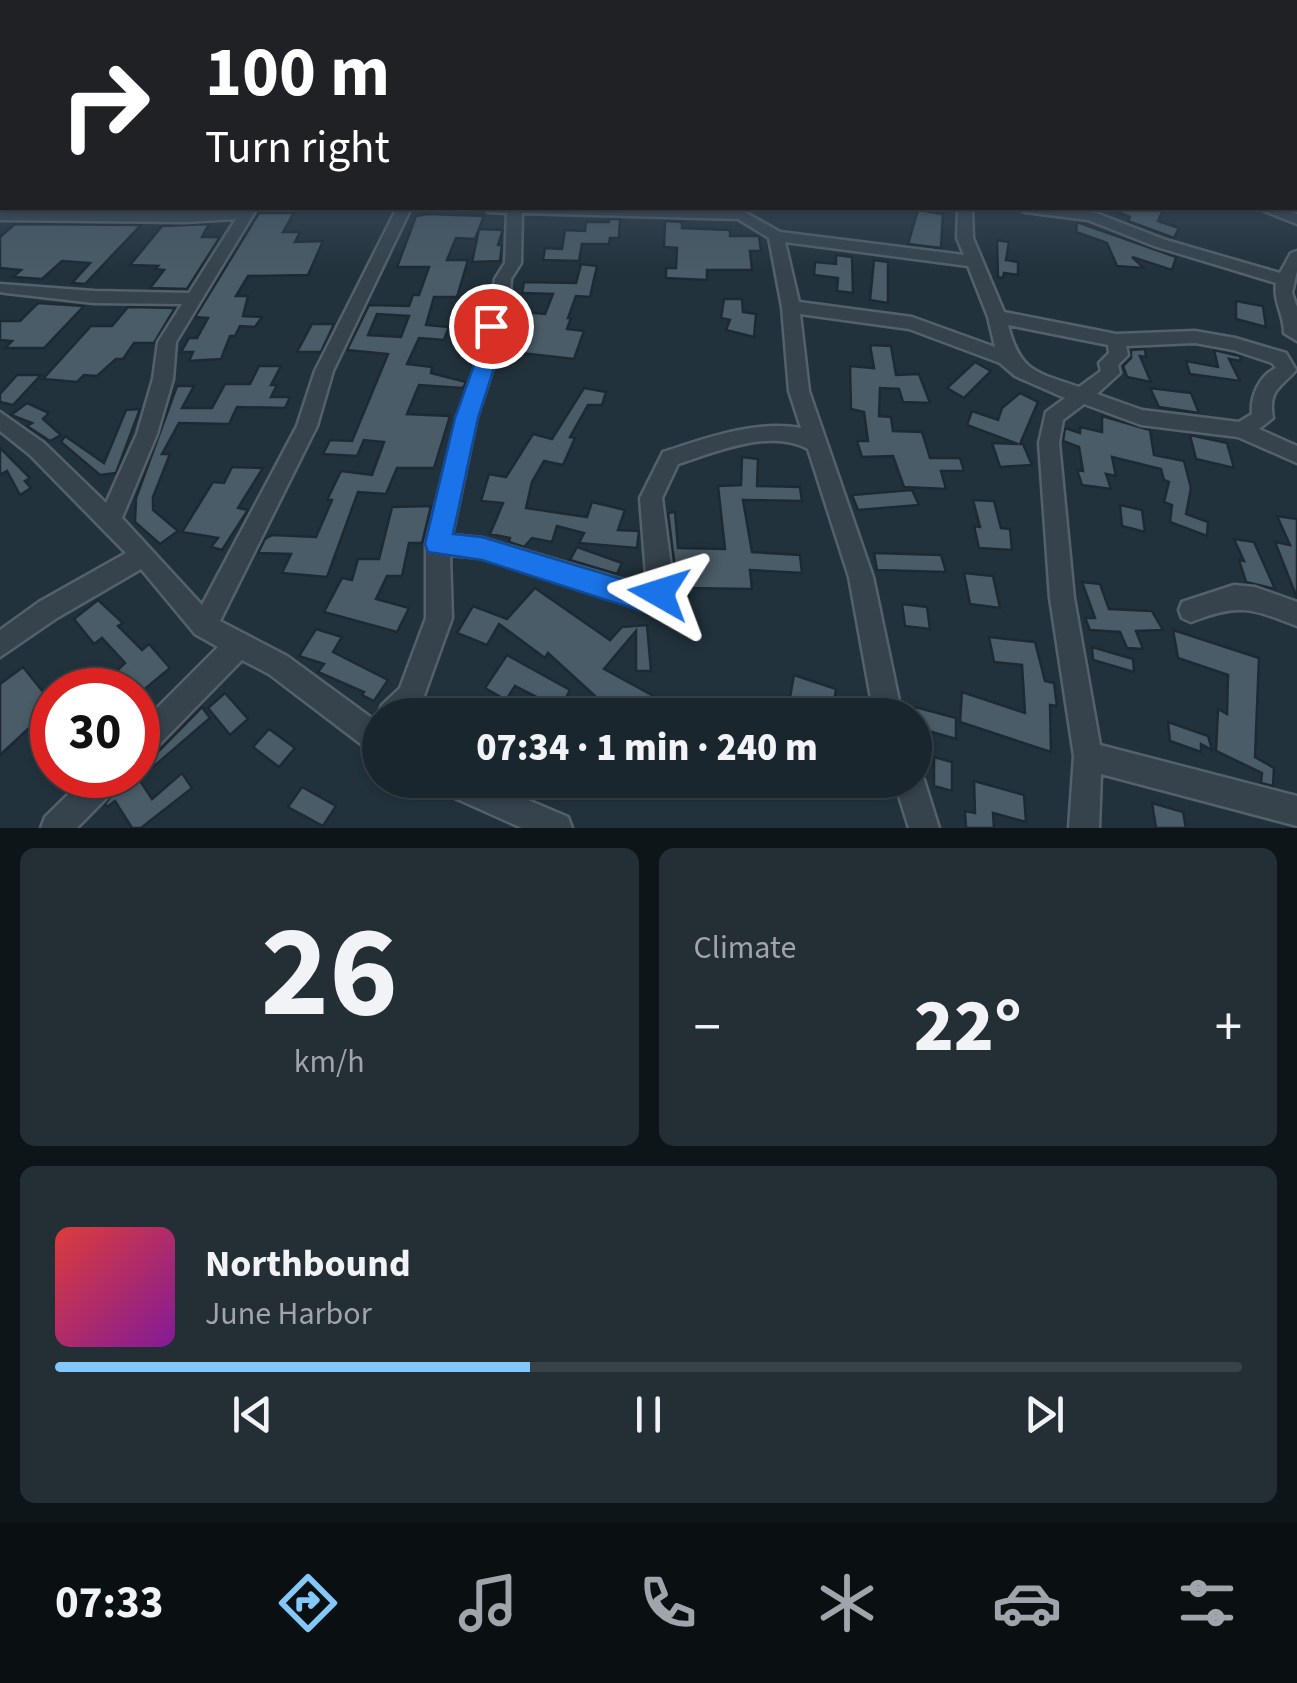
<!DOCTYPE html>
<html lang="en">
<head>
<meta charset="utf-8">
<style>
  :root { --surface:#1a262d; --page:#232e35; --text:#f1f3f6; --muted:#9fa5aa; --line:#384349; --accent:#84c7f9 }
  body { margin:0; font-family:"Source Sans 3",sans-serif; background:var(--page); color:var(--text); height:100vh; display:flex; flex-direction:column; font-size:38px; white-space:nowrap }
  * { box-sizing:border-box; margin:0 }
  p { font-size:32px; color:var(--muted) }
  .icon { flex:none; width:55px; height:55px; fill:none; stroke:currentColor; stroke-width:2; stroke-linecap:round; stroke-linejoin:round }
  .map { position:relative; height:828px; overflow:hidden }
  .drawer { display:flex; flex-direction:column; gap:20px; padding:20px; background:#0e1519; flex:1 }
  .drawer>* { flex:none }
  .hud { position:absolute; left:0px; top:0px; width:1298px; height:210px; box-shadow:0 2px 8px #0004,0 0 0 2px var(--line); background:#202124; color:#fff; overflow:hidden }
  .speed { position:absolute; left:30px; top:668px; display:flex; gap:20px; font-size:50px; font-weight:700; text-align:center }
  .speed>* { display:grid; place-content:center; width:130px; height:130px; border-radius:50%; background:var(--surface); box-shadow:0 2px 8px #0004,0 0 0 2px var(--line); line-height:1 }
  .speed .limit { border:15px solid #d22; background:#fff; color:#111 }
  .pin { position:absolute; display:grid; place-items:center; width:85px; height:85px; color:#fff; margin:-42px; border:5px solid #fff; border-radius:50%; box-shadow:0 2px 10px #0007 }
  .me { position:absolute; width:110px; margin:-55px; rotate:276deg; stroke-linejoin:round; filter:drop-shadow(0 0 8px #0008) }
  .turn { display:flex; align-items:center; gap:35px; height:210px; padding:0 40px; font-size:45px }
  .turn .icon { width:130px; height:130px; stroke-width:2.5 }
  .turn b { display:block; font-size:70px; line-height:85px }
  .big { font-size:75px; font-weight:800; line-height:1.1 }
  .drawer .card { flex:1; display:flex; flex-direction:column; justify-content:center; gap:15px; min-width:0; padding:0 35px; border-radius:15px; background:var(--page) }
  .drawer .dial { align-items:center; gap:0 }
  .dial b { font-size:130px; line-height:1 }
  .song { display:flex; align-items:center; gap:30px }
  .cover { width:120px; height:120px; border-radius:15px; background:linear-gradient(135deg,hsl(0 70% 55%),hsl(290 70% 35%)) }
  .played { height:10px; border-radius:5px; background:linear-gradient(90deg,var(--accent) 40%,var(--line) 40%) }
  .keys { display:flex; justify-content:space-around; direction:ltr }
  .heat { display:flex; justify-content:space-between; align-items:center; font-size:55px; direction:ltr }
  .drawer .tiles { flex:1; display:grid; gap:20px; grid-template-columns:1fr 1fr }
  .card:last-child { grid-column:span 2 }
  .trip { position:absolute; left:362px; top:698px; width:570px; height:100px; border-radius:50px; background:var(--surface); box-shadow:0 2px 8px #0004,0 0 0 2px var(--line); font-weight:800; line-height:100px; text-align:center }
  .tab-bar { display:flex; height:160px; justify-content:space-around; align-items:center; background:#0a0f12; color:var(--muted) }
  .tab-bar .icon { width:70px; height:70px }
  .tab-bar .on { color:var(--accent) }
  .tab-bar b { font-size:45px; color:var(--text) }
  .map>svg:first-child { display:block }
  .building { fill:#4a5c67; stroke:#1d2a33; stroke-width:2.5; fill-rule:evenodd }
  .lines { fill:none; stroke-linecap:round; stroke-linejoin:round }
  .minor-casing { stroke:#54616a; stroke-width:5 }
  .minor { fill:#36434c; fill-rule:evenodd }
  .route { fill:#1a73e8; stroke:#114b97; stroke-width:2.5 }
</style>
</head>
<body>
<div class="map">
<svg width="1297" height="828" viewBox="0 0 1297 828">
  <rect width="100%" height="100%" fill="#22323c"/>
  <g class="building">
    <polygon points="1107,208 1164,208 1158,221 1179,228 1174,238 1128,221 1130,217"/>
    <polygon points="918,210 943,214 941,248 908,244"/>
    <polygon points="259,213 294,213 283,232 300,232 295,242 323,241 308,275 248,276 236,296 248,296 243,316 262,317 255,327 240,326 235,336 230,336 221,359 189,361 193,352 181,352 189,338 197,338 208,318 195,317"/>
    <path d="M428,214L484,216L475,239L456,238L447,260H468L457,297H434L426,325L449,327L444,340L419,338L407,364L432,367L431,373L466,382L463,388L419,385L407,414L450,416L434,468H397L386,494L358,492L327,577L282,573L291,554L258,553L265,539L272,535L316,537L332,500H327L341,471L372,475L384,442L364,440L357,456L323,454L330,440L352,441L388,354L347,350L369,305L409,306L413,295H419L429,267H397L416,216ZM377,314L409,316L401,337L368,335Z"/>
    <polygon points="609,219 620,219 619,238 610,238 609,244 582,244 579,261 543,260 545,248 562,249 565,230 585,231 586,222 609,222"/>
    <polygon points="665,221 682,222 682,228 730,230 730,236 759,236 761,251 750,251 752,270 707,270 707,280 666,278 666,268 676,268 677,248 664,247"/>
    <polygon points="1077,222 1176,257 1172,270 1132,257 1144,268 1117,266 1107,243 1076,232"/>
    <polygon points="15,224 141,225 85,284 72,283 90,263 62,261 42,279 13,277 21,270 0,268 0,237"/>
    <polygon points="209,224 202,237 220,237 187,289 150,288 164,270 155,269 158,266 130,265 162,226"/>
    <polygon points="479,229 503,230 498,245 502,245 500,261 472,262"/>
    <polygon points="997,240 1009,242 1006,260 1018,262 1018,275 1004,273 1003,278 998,277"/>
    <polygon points="836,255 852,257 853,293 837,291 838,278 814,275 815,262 836,264"/>
    <polygon points="874,260 888,262 888,303 870,300"/>
    <polygon points="581,264 597,266 590,297 576,296 568,318 571,318 567,329 584,331 574,359 504,351 515,325 505,324 511,311 545,314 553,294 522,293 524,282 576,283"/>
    <polygon points="724,299 742,299 743,312 756,314 754,337 726,330 730,320 721,318"/>
    <polygon points="1236,301 1263,306 1266,327 1236,319"/>
    <polygon points="38,303 84,306 44,348 5,348 12,341 0,340 0,321 20,321"/>
    <polygon points="128,307 175,308 154,343 134,343 123,359 116,359 97,376 84,375 77,382 43,379 91,326 112,326"/>
    <polygon points="312,324 334,324 321,352 297,352"/>
    <polygon points="870,345 891,346 896,375 919,374 930,403 903,402 899,389 880,388 879,416 891,417 893,431 922,432 930,458 960,458 964,471 941,471 946,489 904,487 893,456 862,457 857,441 868,441 864,412 851,409 850,366 874,368"/>
    <polygon points="1145,349 1146,357 1140,356 1151,382 1127,377 1123,366 1131,358 1131,350"/>
    <polygon points="1214,350 1240,356 1241,361 1229,359 1240,381 1190,374 1186,361 1218,367"/>
    <polygon points="975,362 991,371 964,398 947,388"/>
    <polygon points="259,366 281,366 271,385 277,385 271,397 290,397 285,408 237,407 229,424 179,423 162,454 170,454 153,497 153,510 178,531 160,544 135,522 136,498 177,386 194,386 182,408 212,408 225,384 250,384"/>
    <polygon points="17,375 41,375 13,405 0,402 0,394"/>
    <polygon points="584,388 606,392 602,405 588,405 570,437 575,438 563,465 544,461 532,482 526,508 587,517 592,502 625,510 618,530 639,531 637,548 579,543 584,533 557,526 552,542 532,538 524,547 509,542 510,538 490,534 503,503 481,501 489,474 506,477 533,434 552,439"/>
    <polygon points="1150,388 1191,393 1199,413 1159,407"/>
    <polygon points="1020,393 1038,402 1020,444 1023,444 1032,465 1000,467 992,443 1018,444 967,425 972,411 998,420 1002,408"/>
    <polygon points="27,403 49,413 43,419 61,435 50,441 27,426 32,423 11,415"/>
    <polygon points="140,409 116,473 100,475 61,442 65,436 104,463 126,410"/>
    <polygon points="1102,416 1150,430 1154,455 1184,461 1191,488 1186,514 1208,522 1207,536 1170,522 1172,505 1164,502 1169,482 1164,480 1161,469 1112,457 1116,476 1106,474 1111,489 1082,485 1077,470 1083,471 1079,447 1063,441 1065,428 1080,433 1080,427 1102,432"/>
    <polygon points="1190,435 1227,443 1234,468 1196,459"/>
    <polygon points="0,448 30,478 25,481 31,488 20,495 7,471 0,475"/>
    <polygon points="742,457 758,459 757,486 800,487 802,501 743,500 752,552 800,555 802,573 750,570 752,589 687,588 687,576 676,577 668,513 675,512 678,548 725,549 718,486 741,485"/>
    <polygon points="232,467 263,468 238,508 248,510 222,550 211,547 218,538 182,532 213,482 224,483"/>
    <polygon points="912,490 919,505 858,510 852,495"/>
    <polygon points="973,500 994,501 1001,528 1010,529 1012,550 979,548 974,526 980,527"/>
    <polygon points="1120,505 1142,510 1145,532 1122,526"/>
    <polygon points="431,506 422,543 409,543 402,576 387,576 376,599 409,608 397,632 324,612 342,578 352,580 358,559 379,559 392,507"/>
    <polygon points="1277,516 1297,519 1297,598 1275,542 1290,545"/>
    <polygon points="1234,539 1254,542 1275,589 1246,582 1239,560 1244,561"/>
    <polygon points="577,547 622,563 617,574 570,560"/>
    <polygon points="874,553 941,555 946,572 877,570"/>
    <polygon points="964,573 993,576 1000,608 970,604"/>
    <polygon points="1082,582 1100,584 1109,609 1152,611 1163,630 1136,631 1143,649 1127,648 1120,632 1090,630 1085,618 1095,618"/>
    <polygon points="535,588 610,640 622,627 647,625 651,671 636,671 636,631 604,669 659,699 651,715 621,715 608,708 548,653 545,658 499,624 487,645 457,633 473,606 507,619"/>
    <polygon points="98,600 123,623 118,626 142,650 149,644 170,668 140,693 138,690 97,690 125,663 102,638 94,644 74,619"/>
    <polygon points="902,604 927,607 930,629 905,626"/>
    <polygon points="316,629 342,637 333,652 388,680 374,701 362,695 364,692 318,672 324,664 299,656"/>
    <polygon points="1173,630 1259,658 1255,757 1274,768 1273,786 1261,783 1262,773 1216,751 1218,709 1227,714 1228,675 1178,658"/>
    <polygon points="989,637 1035,642 1045,681 1054,683 1057,706 1050,705 1051,752 960,722 962,692 1025,713 1022,665 994,662"/>
    <polygon points="1092,647 1133,659 1134,672 1093,660"/>
    <polygon points="507,655 570,690 560,709 515,686 506,700 485,688"/>
    <polygon points="23,667 52,703 52,767 28,729 0,755 0,684"/>
    <polygon points="794,675 836,689 833,711 790,697"/>
    <polygon points="225,693 248,719 230,735 208,708"/>
    <polygon points="202,707 210,718 139,779 152,799 182,773 192,788 141,828 132,828 115,801 107,807 105,804 126,776 138,777 138,766 151,759"/>
    <polygon points="915,707 956,718 956,739 915,727"/>
    <polygon points="1168,722 1208,736 1212,750 1201,744 1201,752 1170,741"/>
    <polygon points="269,729 295,748 279,767 253,747"/>
    <polygon points="934,757 952,762 952,791 934,786"/>
    <polygon points="974,781 1024,795 1026,822 993,813 994,828 966,828 965,811 975,813"/>
    <polygon points="302,787 336,806 323,826 288,807"/>
    <polygon points="1152,803 1183,812 1186,828 1156,828"/>
  </g>
  <g class="lines">
    <defs>
      <g id="minor">
        <polygon points="243,208 257,208 176,342 173,379 157,434 122,518 202,605 297,426 315,371 397,208 411,208 333,371 317,426 220,621 287,656 380,724 380,755 370,751 269,674 242,660 148,756 138,760 138,727 218,647 195,634 141,569 57,618 0,657 0,630 39,602 126,553 30,455 0,431 0,412 44,443 106,503 137,434 153,379 158,342 182,304 94,303 6,293 0,292 0,284 94,291 189,293 236,219 185,222 0,220 0,210 185,212"/>
        <path d="M482,208L741,210L780,232L964,255L957,238L958,208H972L973,238L1004,312L1116,334L1195,331L1235,338L1286,353L1296,370C1281,388 1268,389 1273,418L1259,429L1297,446V463L1238,437L1141,425L1084,404L1063,420L1059,443L1074,598L1100,745L1297,796V826L1101,774L1099,828H1069L1074,756L1050,598L1039,443L1046,412L1065,398L1015,376L1000,363L909,329L800,314L809,391L873,577L902,715H874L849,577L808,449C770,428 716,452 678,464L662,498L673,582C670,599 665,604 649,610L482,558L450,555L452,618L420,707L411,715H380V719L378,715L382,705L400,688L426,618V544L457,417L484,341L482,326L491,305L495,279L505,263L507,213L489,212ZM522,213L738,219L769,238L782,307L789,391L801,428C754,420 707,438 663,452L640,498L647,587L482,538L452,535L477,417L502,341L500,326L509,305L511,279L521,263ZM785,242L968,266L988,317L995,347L912,317L799,302ZM1008,325L1108,345L1109,353L1099,363L1101,371L1079,387C1035,372 1020,372 1008,325ZM1195,343L1233,350L1272,363L1276,368C1260,375 1250,396 1252,414L1239,422L1142,410L1097,394L1120,373L1118,365L1128,355L1126,346Z"/>
        <path d="M1018,208H1058L1096,213L1166,240L1280,273L1291,253L1297,251V271L1292,293L1297,307V341L1284,333C1284,315 1273,301 1276,283L1154,246L1088,220L1025,212Z"/>
        <polygon points="1257,208 1277,208 1297,214 1297,224"/>
        <path d="M1234,585L1255,587L1297,602V626C1251,608 1238,603 1191,622L1182,618L1179,610L1182,602Z"/>
        <polygon points="915,768 924,780 939,828 909,828 894,780 915,780"/>
        <polygon points="88,775 123,775 119,785 77,828 41,828 45,817"/>
        <polygon points="432,780 481,780 568,817 572,828 522,828 437,790"/>
      </g>
    </defs>
    <use href="#minor" class="minor-casing"/>
    <use href="#minor" class="minor"/>
  </g>
  <linearGradient id="sky" x2="0" y2="1"><stop stop-color="#131c21"/><stop offset="0.57" stop-color="#3e4f61"/><stop offset="1" stop-color="#3e4f61" stop-opacity="0"/></linearGradient>
  <rect width="1297" height="272" fill="url(#sky)"/>
  <path class="route" d="M491,319L501,326L503,340L478,418L453,534L482,537L641,585L659,580L669,584L673,593C667,606 655,613 641,611L482,560L428,552L425,544L455,418L483,340L481,326Z"/>
</svg>
<div class="speed"><div class="limit">30</div></div>
<div class="pin" style="left:491px;top:326px;background:#d93025"><svg class="icon" aria-label="arrive" viewBox="0 0 24 24"><path d="M6 21V4h12l-3 4 3 4H6"/></svg></div>
<svg class="me" style="left:659px;top:593px" viewBox="-20 -20 40 40"><path d="M0-17L14 15 0 8-14 15z" fill="#1a73e8" stroke="#fff" stroke-width="4"/></svg>
<div class="trip">07:34 · 1 min · 240 m</div>
<div class="hud">
<div class="turn"><svg class="icon" aria-label="right" viewBox="0 0 24 24"><path d="M7 20v-9h11M14 6l5 5-5 5"/></svg><div><b>100 m</b>Turn right</div></div>
</div>
</div>
<section class="drawer">
<div class="tiles">
<div class="card dial"><b>26</b><p>km/h</p></div>
<div class="card"><p>Climate</p>
<div class="heat"><a>−</a><b class="big">22°</b><a>+</a></div>
</div>
<div class="card">
<div class="song"><i class="cover"></i><div><b>Northbound</b><p>June Harbor</p></div></div>
<div class="played"></div>
<div class="keys"><svg class="icon" aria-label="previous" viewBox="0 0 24 24"><path d="M18 5L8 12l10 7zM5 5v14"/></svg><svg class="icon" aria-label="pause" viewBox="0 0 24 24"><path d="M8 5v14M16 5v14"/></svg><svg class="icon" aria-label="next" viewBox="0 0 24 24"><path d="M6 5l10 7-10 7zM19 5v14"/></svg></div>
</div>
</div>
</section>
<nav class="tab-bar">
<b>07:33</b>
<svg class="icon on" aria-label="directions" viewBox="0 0 24 24"><path d="M12 3l9 9-9 9-9-9zM9 14v-3h6M13 9l2 2-2 2"/></svg>
<svg class="icon" aria-label="music" viewBox="0 0 24 24"><path d="M9 18V5l10-2v13"/><circle cx="6" cy="18" r="3"/><circle cx="16" cy="16" r="3"/></svg>
<svg class="icon" aria-label="phone" viewBox="0 0 24 24"><path d="M5 4h4l2 5-3 2q2 4 5 5l2-3 5 2v4C11 20 4 13 5 4z"/></svg>
<svg class="icon" aria-label="climate" viewBox="0 0 24 24"><path d="M12 3v18M4 7l16 10M4 17L20 7"/></svg>
<svg class="icon" aria-label="car" viewBox="0 0 24 24"><path d="M5 17H2v-5l4-1 3-4h7l3 4 3 1v5h-3M9 17h6M6 11h13"/><circle cx="7" cy="17" r="2"/><circle cx="17" cy="17" r="2"/></svg>
<svg class="icon" aria-label="filters" viewBox="0 0 24 24"><path d="M4 7h16M4 17h16"/><circle cx="9" cy="7" r="2"/><circle cx="15" cy="17" r="2"/></svg>
</nav>
</body>
</html>
